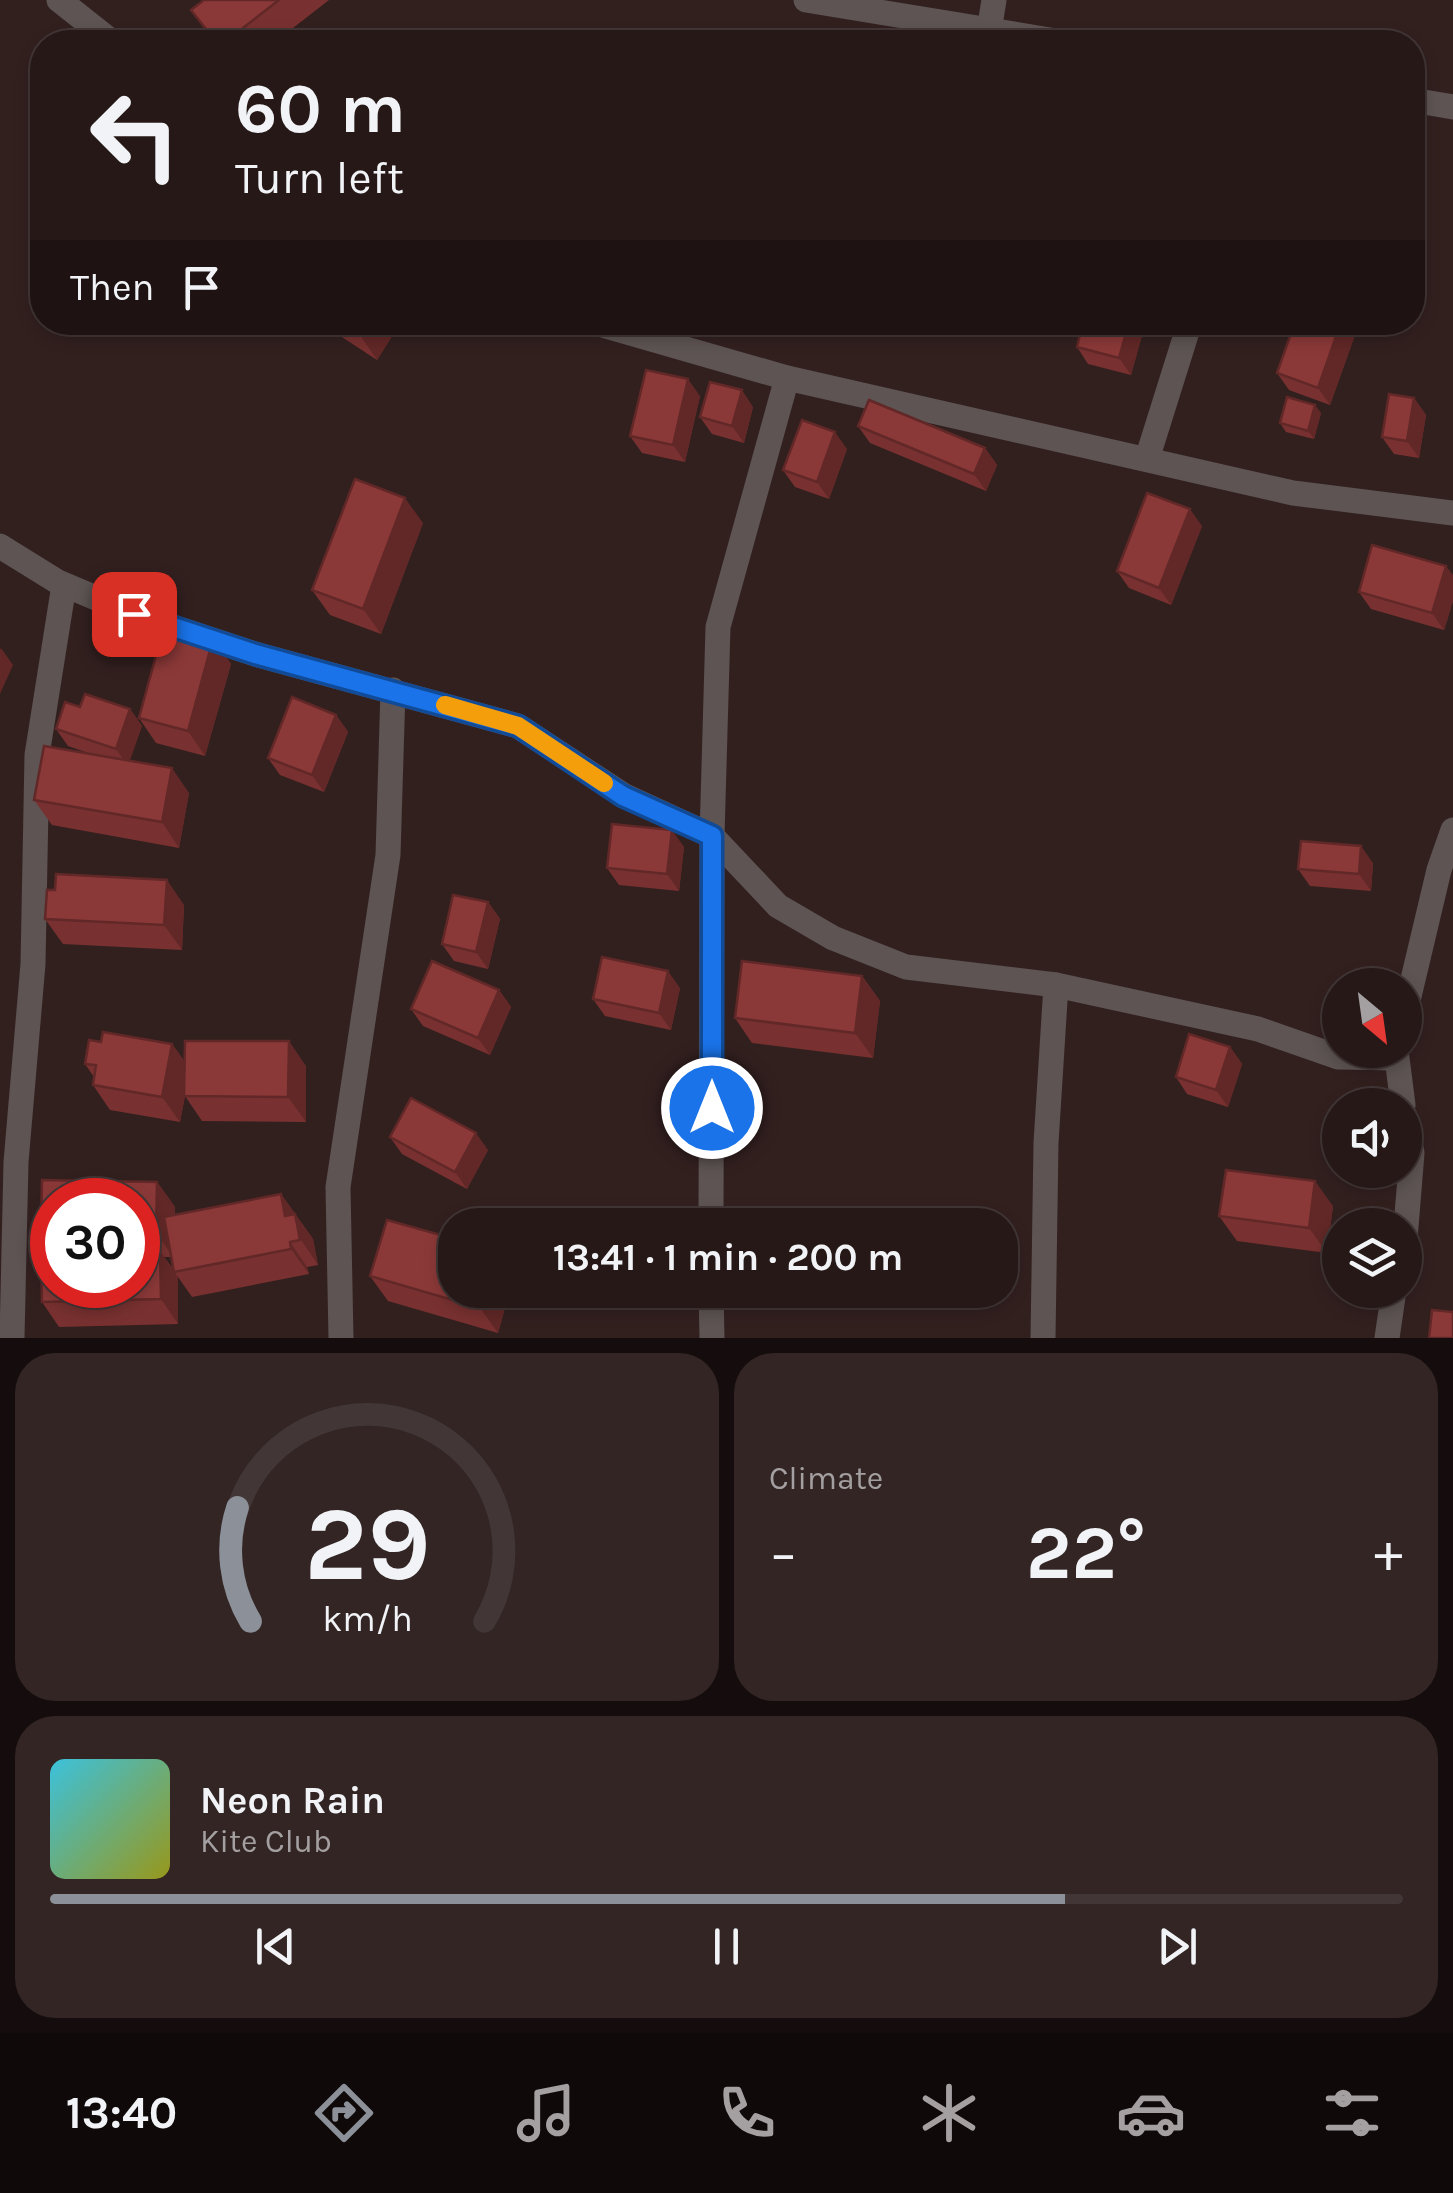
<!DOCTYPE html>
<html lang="en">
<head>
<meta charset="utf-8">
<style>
  :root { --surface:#261817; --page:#322524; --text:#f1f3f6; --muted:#a4a0a1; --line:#423736; --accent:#8c9099 }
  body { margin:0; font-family:Karla,sans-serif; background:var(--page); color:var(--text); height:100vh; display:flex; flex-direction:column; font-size:38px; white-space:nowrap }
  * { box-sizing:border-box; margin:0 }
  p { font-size:32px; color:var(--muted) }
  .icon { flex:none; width:55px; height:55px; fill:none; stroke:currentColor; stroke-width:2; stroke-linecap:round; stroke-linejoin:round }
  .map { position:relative; height:1338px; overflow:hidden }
  .side { display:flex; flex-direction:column; gap:15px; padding:15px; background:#150d0d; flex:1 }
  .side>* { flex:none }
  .hud { position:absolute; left:30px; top:30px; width:1395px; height:305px; border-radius:40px; box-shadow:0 5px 15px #0003,0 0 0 2px var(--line); background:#261817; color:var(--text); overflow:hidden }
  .needle { width:65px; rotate:151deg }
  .buttons { position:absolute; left:1322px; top:968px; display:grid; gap:20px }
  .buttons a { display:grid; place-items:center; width:100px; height:100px; border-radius:50%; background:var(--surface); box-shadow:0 5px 15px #0003,0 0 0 2px var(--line); font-size:50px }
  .speed { position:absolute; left:30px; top:1178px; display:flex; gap:20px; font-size:50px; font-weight:700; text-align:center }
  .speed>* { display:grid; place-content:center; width:130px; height:130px; border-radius:50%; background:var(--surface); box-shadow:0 5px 15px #0003,0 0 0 2px var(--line); line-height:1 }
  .speed .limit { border:15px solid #d22; background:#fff; color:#111 }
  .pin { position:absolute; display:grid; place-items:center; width:85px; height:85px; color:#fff; margin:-42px; border-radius:20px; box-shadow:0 5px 15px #0006 }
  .me { position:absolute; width:110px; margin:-55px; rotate:0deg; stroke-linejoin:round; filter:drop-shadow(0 0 8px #0008) }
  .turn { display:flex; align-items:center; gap:35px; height:210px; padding:0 40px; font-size:45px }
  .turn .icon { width:130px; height:130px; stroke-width:2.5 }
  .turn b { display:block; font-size:70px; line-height:85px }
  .then { display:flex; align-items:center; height:95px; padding:0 40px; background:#0003; gap:20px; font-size:38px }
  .big { font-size:75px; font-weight:700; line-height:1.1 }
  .side .tile { flex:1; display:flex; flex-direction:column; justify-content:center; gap:15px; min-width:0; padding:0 35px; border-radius:40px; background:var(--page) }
  .side .dial { align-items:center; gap:0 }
  .dial svg { height:260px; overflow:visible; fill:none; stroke:var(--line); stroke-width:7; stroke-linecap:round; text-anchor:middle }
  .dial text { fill:var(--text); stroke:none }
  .song { display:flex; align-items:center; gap:30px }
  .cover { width:120px; height:120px; border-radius:15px; background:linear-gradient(135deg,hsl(190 70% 55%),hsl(60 70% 35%)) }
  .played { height:10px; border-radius:5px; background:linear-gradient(90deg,var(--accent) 75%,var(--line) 75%) }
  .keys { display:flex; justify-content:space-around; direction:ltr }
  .heat { display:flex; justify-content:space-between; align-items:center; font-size:55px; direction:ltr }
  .side .tiles { flex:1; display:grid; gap:15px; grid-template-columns:1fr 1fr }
  .tile:last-child { grid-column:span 2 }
  .trip { position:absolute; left:438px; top:1208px; width:580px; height:100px; border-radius:40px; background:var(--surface); box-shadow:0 5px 15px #0003,0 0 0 2px var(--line); font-weight:700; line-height:100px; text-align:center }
  .menu { display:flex; height:160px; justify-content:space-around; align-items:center; background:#0f0a09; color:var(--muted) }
  .menu .icon { width:70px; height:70px }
  .menu .active { color:var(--accent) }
  .menu b { font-size:45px; color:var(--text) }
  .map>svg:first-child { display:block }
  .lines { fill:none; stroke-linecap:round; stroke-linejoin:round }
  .street { stroke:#5d5453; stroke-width:25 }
  .wall { fill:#783130; fill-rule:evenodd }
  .shaded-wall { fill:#612827 }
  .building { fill:#8b3938; stroke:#612827; stroke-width:2.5 }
  .route-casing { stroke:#114b97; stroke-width:25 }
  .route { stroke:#1a73e8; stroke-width:18 }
  .slow { stroke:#f59e0b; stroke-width:18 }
</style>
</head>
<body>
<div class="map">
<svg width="1453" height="1338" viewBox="0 0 1453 1338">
  <rect width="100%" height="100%" fill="#32201f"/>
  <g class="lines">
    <g class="street">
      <polyline points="59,0 112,42"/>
      <polyline points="806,0 1062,42"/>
      <polyline points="989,31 994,0"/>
      <polyline points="1412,100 1453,107"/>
      <polyline points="592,322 787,378 1293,493 1453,513"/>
      <polyline points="1147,459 1190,322"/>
      <polyline points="0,546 58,582 134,614 255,654 518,726 623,795 712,836 778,906 833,938 906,967 1056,985 1258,1029 1338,1057 1394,1058"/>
      <polyline points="1405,1013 1439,870 1453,830"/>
      <polyline points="1396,1050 1403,1105"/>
      <polyline points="1405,1116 1412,1153 1405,1239"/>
      <polyline points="711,1225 712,836 718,627 787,378"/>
      <polyline points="711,1290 712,1338"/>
      <polyline points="12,1338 16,1162 33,964 37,755 64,585"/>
      <polyline points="341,1338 338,1187 388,855 393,690"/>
      <polyline points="1043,1338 1046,1143 1056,985"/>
      <polyline points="1387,1338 1394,1290"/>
    </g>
  </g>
  <g class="wall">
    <polygon points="204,0 329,0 275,42 214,42 191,10"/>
    <polygon points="319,322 401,322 377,360"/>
    <polygon points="1295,322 1349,322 1356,332 1330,405 1289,390 1277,373"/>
    <polygon points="1144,328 1131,375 1088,364 1077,347"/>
    <polygon points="700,396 685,462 642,453 630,436"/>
    <polygon points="1414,398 1426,415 1419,458 1394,454 1382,437"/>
    <polygon points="753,407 744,443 712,434 700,417"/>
    <polygon points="1321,413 1314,439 1286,432 1280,423"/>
    <polygon points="858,426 985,448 997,465 986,491 870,443"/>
    <polygon points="847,449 829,499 795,487 783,470"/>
    <polygon points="423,523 381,634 330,615 312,590"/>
    <polygon points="1202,526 1171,605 1129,588 1117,571"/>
    <polygon points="1453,575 1453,601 1444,630 1371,609 1359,592"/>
    <polygon points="213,639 231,664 205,756 156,743 139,718"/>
    <polygon points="80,707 130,709 142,726 129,761 189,793 179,848 52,825 34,800 91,754 68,746 56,729"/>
    <polygon points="336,715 348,732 324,792 280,775 268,758"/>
    <polygon points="684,847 679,891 619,885 607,868"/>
    <polygon points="1373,863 1371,891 1310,886 1298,869"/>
    <polygon points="488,902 500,919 488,969 454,961 442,944"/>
    <polygon points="184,905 182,950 63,944 45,919"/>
    <polygon points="862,976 880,1001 873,1058 752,1043 735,1018"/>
    <polygon points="680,988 671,1030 605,1016 593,999"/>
    <polygon points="499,990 511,1007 490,1055 423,1026 411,1009"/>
    <polygon points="101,1042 172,1044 185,1062 306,1066 306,1122 202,1121 185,1096 180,1122 110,1110 93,1085 94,1077 85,1064"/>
    <polygon points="1230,1047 1242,1064 1228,1107 1187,1094 1176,1077"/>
    <polygon points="390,1137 488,1150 467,1189 402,1154"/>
    <path d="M42,1180L157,1182L175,1207V1215L281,1194L313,1239L318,1265L307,1267L309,1274L192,1297L178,1277V1324L59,1327L42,1302L41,1253H52V1285H138V1200H52V1247L41,1230ZM164,1257H171L174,1270Z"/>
    <polygon points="1333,1206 1327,1253 1237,1241 1219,1216"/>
    <polygon points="370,1276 510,1290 498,1333 388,1301"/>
  </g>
  <g class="shaded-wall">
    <polygon points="368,322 401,322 377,360 360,335"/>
    <polygon points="1129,322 1141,322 1144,328 1131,375 1119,358"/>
    <polygon points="1341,322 1349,322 1356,332 1330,405 1318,388"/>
    <polygon points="688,379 700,396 685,462 673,445"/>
    <polygon points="742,390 753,407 744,443 732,426"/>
    <polygon points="1414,398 1426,415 1419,458 1407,441"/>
    <polygon points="1315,405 1321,413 1314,439 1308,431"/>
    <polygon points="835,432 847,449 829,499 817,482"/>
    <polygon points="985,448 997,465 986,491 974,474"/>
    <polygon points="405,498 423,523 381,634 363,609"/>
    <polygon points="1190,509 1202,526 1171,605 1159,588"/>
    <polygon points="1446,566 1453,575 1453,601 1444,630 1432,613"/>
    <polygon points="213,639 231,664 205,756 188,731"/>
    <polygon points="1,648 13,665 0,694 0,650"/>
    <polygon points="130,709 142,726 128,766 116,749"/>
    <polygon points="336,715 348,732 324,792 312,775"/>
    <polygon points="172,768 189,793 179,848 162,822"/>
    <polygon points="672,830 684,847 679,891 667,874"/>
    <polygon points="1361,846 1373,863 1371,891 1359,874"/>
    <polygon points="167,880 184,905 182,950 164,925"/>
    <polygon points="488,902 500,919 488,969 476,952"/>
    <polygon points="668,971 680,988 671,1030 659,1013"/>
    <polygon points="862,976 880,1001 873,1058 855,1033"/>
    <polygon points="499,990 511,1007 490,1055 478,1038"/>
    <polygon points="289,1041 306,1066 306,1122 288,1097"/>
    <polygon points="172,1044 190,1069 180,1122 162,1097"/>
    <polygon points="1230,1047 1242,1064 1228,1107 1216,1090"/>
    <polygon points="476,1133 488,1150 467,1189 455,1172"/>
    <polygon points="1315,1181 1333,1206 1327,1253 1309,1228"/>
    <polygon points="157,1182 175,1207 173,1257 156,1232"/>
    <polygon points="281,1194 313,1239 318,1265 285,1216"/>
    <polygon points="290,1242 307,1267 309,1274 291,1249"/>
    <polygon points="160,1251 178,1277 178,1324 161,1299"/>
    <polygon points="485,1290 510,1290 498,1333 480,1308"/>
  </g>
  <g class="building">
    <polygon points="204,0 279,0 225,42 216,42 191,10"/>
    <polygon points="341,322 368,322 360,335"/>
    <polygon points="1083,322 1129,322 1119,358 1077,347"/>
    <polygon points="1295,322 1341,322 1318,388 1277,373"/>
    <polygon points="646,370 688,379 673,445 630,436"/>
    <polygon points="710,382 742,390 732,426 700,417"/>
    <polygon points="1389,394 1414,398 1407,441 1382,437"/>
    <polygon points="1287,397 1315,405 1308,431 1280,423"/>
    <polygon points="869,400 985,448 974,474 858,426"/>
    <polygon points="802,420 835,432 817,482 783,470"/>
    <polygon points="355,479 405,498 363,609 312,590"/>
    <polygon points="1147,493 1190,509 1159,588 1117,571"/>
    <polygon points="1372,545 1446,566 1432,613 1359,592"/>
    <polygon points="164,626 213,639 188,731 139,718"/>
    <polygon points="85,694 130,709 116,749 56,729 65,702 80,707"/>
    <polygon points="292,697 336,715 312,775 268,758"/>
    <polygon points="44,746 172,768 162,822 34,800"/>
    <polygon points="612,824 672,830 667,874 607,868"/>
    <polygon points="1301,841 1361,846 1359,874 1298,869"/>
    <polygon points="56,874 167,880 164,925 45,919 47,890 55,890"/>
    <polygon points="453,895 488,902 476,952 442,944"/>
    <polygon points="602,957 668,971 659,1013 593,999"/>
    <polygon points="432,961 499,990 478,1038 411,1009"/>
    <polygon points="742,961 862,976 855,1033 735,1018"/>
    <polygon points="103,1032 172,1044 162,1097 93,1085 96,1065 85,1064 89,1040 101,1042"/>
    <polygon points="1189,1034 1230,1047 1216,1090 1176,1077"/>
    <polygon points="185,1041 289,1041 288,1097 184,1096"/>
    <polygon points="411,1098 476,1133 455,1172 390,1137"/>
    <polygon points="1226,1170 1315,1181 1309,1228 1219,1216"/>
    <polygon points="42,1180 157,1182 156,1232 138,1232 138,1200 52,1200 52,1230 41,1230"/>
    <polygon points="281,1194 285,1216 295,1214 300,1240 290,1242 291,1249 174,1272 164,1217"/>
    <polygon points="387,1220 455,1239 455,1290 485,1290 480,1308 370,1276"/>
    <polygon points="138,1251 160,1251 161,1299 42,1302 41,1253 52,1253 52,1285 138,1285"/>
    <polygon points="1432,1310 1453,1312 1453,1338 1429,1338"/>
  </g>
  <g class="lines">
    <defs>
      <polyline id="route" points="134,614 255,654 518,726 623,796 712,836 712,1108"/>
    </defs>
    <use href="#route" class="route-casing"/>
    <use href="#route" class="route"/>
    <polyline class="slow" points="445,705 518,726 604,783"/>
  </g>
</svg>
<div class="buttons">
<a><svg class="needle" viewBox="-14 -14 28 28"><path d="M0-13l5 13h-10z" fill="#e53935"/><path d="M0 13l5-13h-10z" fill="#a4a0a1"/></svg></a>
<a><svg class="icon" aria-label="sound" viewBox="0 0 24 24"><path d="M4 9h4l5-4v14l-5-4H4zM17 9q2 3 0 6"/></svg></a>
<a><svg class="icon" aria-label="layers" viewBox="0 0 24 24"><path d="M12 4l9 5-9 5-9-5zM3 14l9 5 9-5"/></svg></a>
</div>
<div class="speed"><div class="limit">30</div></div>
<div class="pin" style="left:134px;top:614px;background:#d93025"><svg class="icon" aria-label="arrive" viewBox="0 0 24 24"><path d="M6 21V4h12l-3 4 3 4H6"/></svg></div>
<svg class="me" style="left:712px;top:1108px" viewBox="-20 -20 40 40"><circle r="17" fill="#1a73e8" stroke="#fff" stroke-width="3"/><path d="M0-11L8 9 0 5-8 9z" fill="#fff"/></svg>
<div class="trip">13:41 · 1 min · 200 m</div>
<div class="hud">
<div class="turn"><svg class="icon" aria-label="left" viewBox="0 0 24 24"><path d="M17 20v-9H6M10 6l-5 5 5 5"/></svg><div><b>60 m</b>Turn left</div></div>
<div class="then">Then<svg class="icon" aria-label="arrive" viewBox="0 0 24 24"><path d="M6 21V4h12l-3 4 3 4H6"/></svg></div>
</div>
</div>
<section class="side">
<div class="tiles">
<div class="tile dial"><svg viewBox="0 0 100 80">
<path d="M14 69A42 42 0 1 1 86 69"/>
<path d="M14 69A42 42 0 0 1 10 34" stroke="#8c9099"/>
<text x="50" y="56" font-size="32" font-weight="700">29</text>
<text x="50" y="72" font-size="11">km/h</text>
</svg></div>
<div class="tile"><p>Climate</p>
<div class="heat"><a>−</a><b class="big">22°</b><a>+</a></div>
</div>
<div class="tile">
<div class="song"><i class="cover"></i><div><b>Neon Rain</b><p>Kite Club</p></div></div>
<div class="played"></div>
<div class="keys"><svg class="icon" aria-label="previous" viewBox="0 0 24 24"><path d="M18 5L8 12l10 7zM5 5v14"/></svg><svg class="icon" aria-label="pause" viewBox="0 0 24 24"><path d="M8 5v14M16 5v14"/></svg><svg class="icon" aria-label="next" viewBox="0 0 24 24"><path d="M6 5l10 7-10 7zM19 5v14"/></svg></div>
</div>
</div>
</section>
<nav class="menu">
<b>13:40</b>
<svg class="icon active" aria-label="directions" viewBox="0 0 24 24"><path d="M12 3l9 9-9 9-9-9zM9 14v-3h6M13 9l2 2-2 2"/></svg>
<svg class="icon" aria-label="music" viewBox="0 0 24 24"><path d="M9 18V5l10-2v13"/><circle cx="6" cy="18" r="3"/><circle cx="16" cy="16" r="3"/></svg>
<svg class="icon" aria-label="phone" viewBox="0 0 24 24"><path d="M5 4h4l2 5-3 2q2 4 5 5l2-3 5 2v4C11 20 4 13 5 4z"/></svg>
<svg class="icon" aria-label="climate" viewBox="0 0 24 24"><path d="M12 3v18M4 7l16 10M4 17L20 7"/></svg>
<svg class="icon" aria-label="car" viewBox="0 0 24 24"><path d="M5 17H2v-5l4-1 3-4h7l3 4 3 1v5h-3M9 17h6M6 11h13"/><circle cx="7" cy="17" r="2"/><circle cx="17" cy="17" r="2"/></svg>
<svg class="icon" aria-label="filters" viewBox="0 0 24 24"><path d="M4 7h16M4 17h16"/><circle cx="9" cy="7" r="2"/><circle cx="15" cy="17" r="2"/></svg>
</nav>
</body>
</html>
